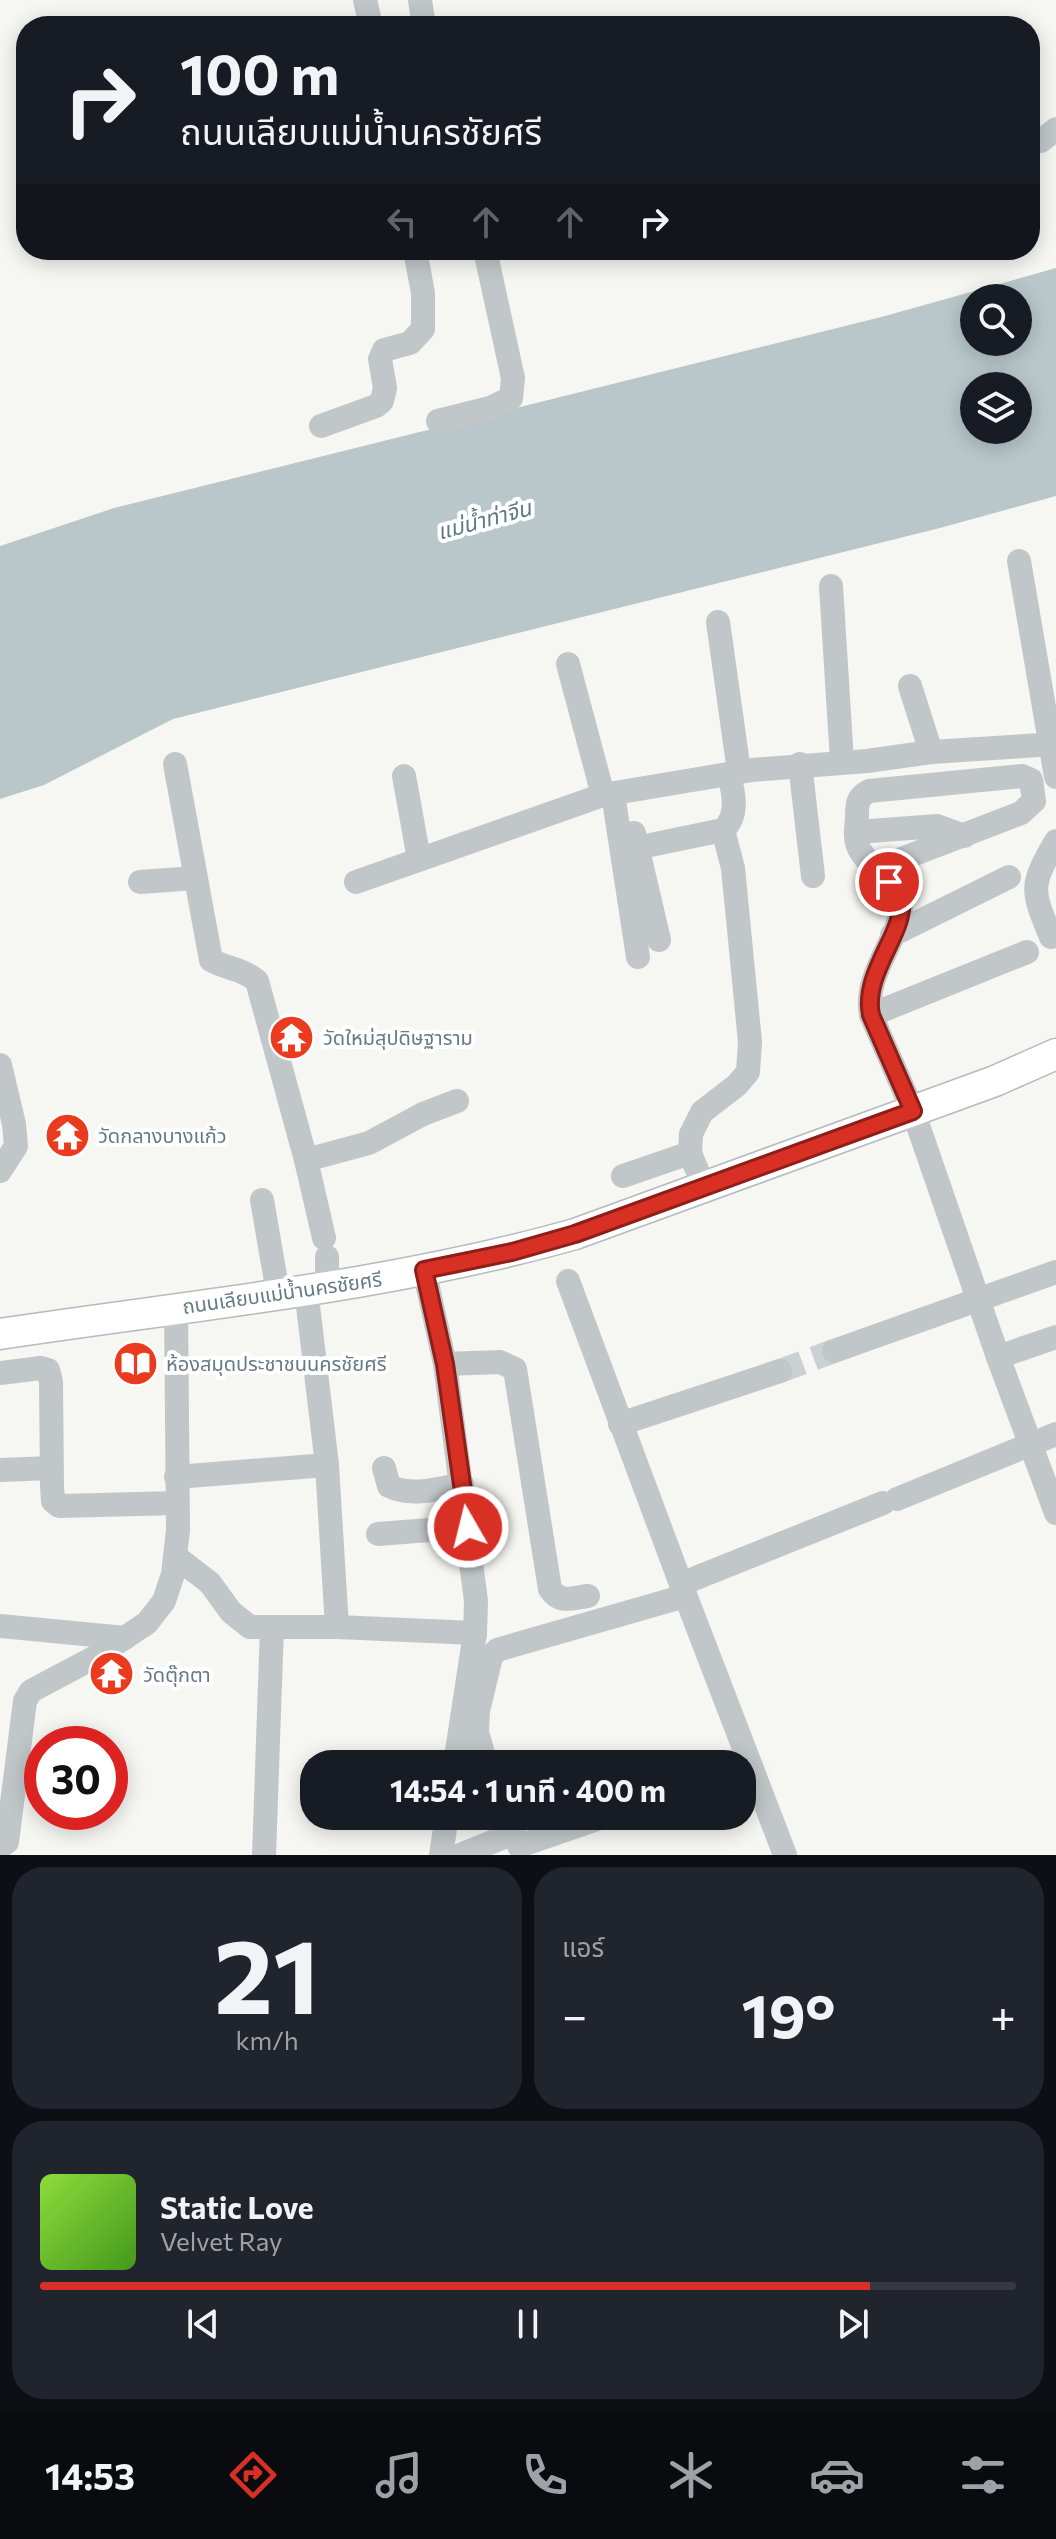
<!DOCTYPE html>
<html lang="th">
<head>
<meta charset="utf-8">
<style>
  :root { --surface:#171b24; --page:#20242c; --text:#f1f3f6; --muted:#9ea1a6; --line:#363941; --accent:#d93025 }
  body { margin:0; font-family:Commissioner,"Noto Sans Thai",sans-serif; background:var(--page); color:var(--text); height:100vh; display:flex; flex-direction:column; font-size:30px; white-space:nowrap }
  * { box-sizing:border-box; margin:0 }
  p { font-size:26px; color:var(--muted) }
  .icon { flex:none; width:44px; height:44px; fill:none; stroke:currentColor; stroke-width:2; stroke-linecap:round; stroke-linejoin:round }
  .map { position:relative; height:1855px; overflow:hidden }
  .side { display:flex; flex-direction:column; gap:12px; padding:12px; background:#0d0f14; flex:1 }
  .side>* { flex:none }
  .top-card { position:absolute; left:16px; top:16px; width:1024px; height:244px; border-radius:32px; box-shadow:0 4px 20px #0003; background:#171b24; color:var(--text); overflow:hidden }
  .fabs { position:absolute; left:960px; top:284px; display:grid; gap:16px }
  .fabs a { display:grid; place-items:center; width:72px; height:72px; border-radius:50%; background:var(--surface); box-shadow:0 4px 20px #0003; font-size:40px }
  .speed { position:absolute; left:24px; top:1726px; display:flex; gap:16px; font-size:40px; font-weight:700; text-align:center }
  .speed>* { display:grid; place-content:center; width:104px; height:104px; border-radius:50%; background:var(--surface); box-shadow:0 4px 20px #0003; line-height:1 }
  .speed .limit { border:12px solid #d22; background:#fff; color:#111 }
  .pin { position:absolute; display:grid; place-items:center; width:68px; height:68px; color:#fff; margin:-34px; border:4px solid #fff; border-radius:50%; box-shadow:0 2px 8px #0007 }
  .me { position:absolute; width:88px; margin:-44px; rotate:352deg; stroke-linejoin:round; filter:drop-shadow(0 0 6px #0008) }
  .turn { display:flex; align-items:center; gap:28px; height:168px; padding:0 32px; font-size:36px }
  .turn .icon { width:104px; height:104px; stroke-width:2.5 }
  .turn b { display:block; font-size:56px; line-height:68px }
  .lanes { display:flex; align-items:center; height:76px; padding:0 32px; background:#0003; justify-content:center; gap:40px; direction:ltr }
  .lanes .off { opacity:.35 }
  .big { font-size:60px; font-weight:700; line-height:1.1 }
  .side .widget { flex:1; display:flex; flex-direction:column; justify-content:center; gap:12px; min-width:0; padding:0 28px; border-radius:32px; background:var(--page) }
  .side .dial { align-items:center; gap:0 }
  .dial b { font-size:104px; line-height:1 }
  .song { display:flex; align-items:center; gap:24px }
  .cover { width:96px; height:96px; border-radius:12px; background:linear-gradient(135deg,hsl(90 70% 55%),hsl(100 70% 35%)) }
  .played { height:8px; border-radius:4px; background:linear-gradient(90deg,var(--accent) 85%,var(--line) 85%) }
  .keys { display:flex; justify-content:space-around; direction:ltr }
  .heat { display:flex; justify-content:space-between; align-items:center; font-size:44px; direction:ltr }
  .side .tiles { flex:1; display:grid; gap:12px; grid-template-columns:1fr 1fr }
  .widget:last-child { grid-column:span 2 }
  .trip { position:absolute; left:300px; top:1750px; width:456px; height:80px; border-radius:32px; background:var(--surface); box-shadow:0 4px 20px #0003; font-weight:700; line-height:80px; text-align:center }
  .dock { display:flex; height:128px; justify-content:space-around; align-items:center; background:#090b0e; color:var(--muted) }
  .dock .icon { width:56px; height:56px }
  .dock .on { color:var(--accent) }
  .dock b { font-size:36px; color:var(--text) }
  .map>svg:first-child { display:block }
  .water { fill:#b9c7ca; fill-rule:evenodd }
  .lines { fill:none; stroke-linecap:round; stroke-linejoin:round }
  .minor-tunnel { stroke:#cad1d2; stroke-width:24; stroke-dasharray:24 12; stroke-linecap:butt }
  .major-casing { stroke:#b5babd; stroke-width:33 }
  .minor { stroke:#c1c7c9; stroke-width:24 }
  .major { stroke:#fff; stroke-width:30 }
  .route-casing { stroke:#8d1f18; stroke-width:20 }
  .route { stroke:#d93025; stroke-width:14 }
  .labels { text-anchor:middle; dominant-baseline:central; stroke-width:8; stroke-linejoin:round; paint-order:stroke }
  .poi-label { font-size:20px; fill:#647a85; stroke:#fff; text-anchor:start }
  .street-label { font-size:20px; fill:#647a85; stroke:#fff }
  .water-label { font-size:22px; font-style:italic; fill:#5f7b82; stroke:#fff }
</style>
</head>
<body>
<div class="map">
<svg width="1056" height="1855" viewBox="0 0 1056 1855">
  <rect width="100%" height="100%" fill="#f6f6f3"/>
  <path class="water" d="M1056,268V496L940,528L173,719L44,785L0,799V546L114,508L885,316ZM974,298H1018V342H974ZM974,386H1018V430H974Z"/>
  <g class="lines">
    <polyline class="minor-tunnel" points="780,1371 834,1351"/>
    <defs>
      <path id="major" d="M0,1334C192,1305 388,1287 575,1234L995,1081L1056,1054"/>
    </defs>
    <use href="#major" class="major-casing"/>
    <g class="minor">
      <polyline points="365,0 371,26"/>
      <polyline points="420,0 424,26"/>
      <polyline points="1041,141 1056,129"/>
      <polyline points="438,421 490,408 511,398 513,378 485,250"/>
      <polyline points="321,426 376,406 382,401 385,388 380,359 384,350 410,343 423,329 423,293 415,250"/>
      <polyline points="1019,561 1056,777"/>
      <polyline points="831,586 842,761"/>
      <polyline points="718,622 739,771"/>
      <polyline points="568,664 603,795"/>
      <polyline points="910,686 931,752"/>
      <path d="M175,764L211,960C229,970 239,967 257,981L306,1160L324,1238"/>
      <polyline points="800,764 813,876"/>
      <polyline points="404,776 419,859"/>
      <polyline points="613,794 638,957"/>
      <polyline points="857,832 937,826 964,836"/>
      <polyline points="634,833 659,940"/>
      <path d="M636,848L723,830C739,815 734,794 729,775"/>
      <path d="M878,868L1021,813L1034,801L1031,780L1022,776L869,791C858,797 857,803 857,815C857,825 854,837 858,846C864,864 894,878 900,898C908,931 862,971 871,1015L913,1111L998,1357L1056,1513"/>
      <polyline points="140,882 195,878"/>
      <polyline points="356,882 603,795 752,770 867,761 931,752 1056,744"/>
      <polyline points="892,935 1009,877"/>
      <path d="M1051,937C1031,889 1030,886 1056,841"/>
      <polyline points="871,1015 1027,952"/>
      <polyline points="0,1065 14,1124 16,1146 0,1171"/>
      <polyline points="306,1160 369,1143 423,1114 457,1101"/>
      <polyline points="623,1176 690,1153"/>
      <polyline points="704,1187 690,1153 691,1134 702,1112 737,1085 748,1072 750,1042 733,868 723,830"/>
      <polyline points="262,1200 278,1293"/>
      <polyline points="327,1257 327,1287"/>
      <polyline points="424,1270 445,1364 476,1601 475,1633 455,1764"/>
      <polyline points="568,1281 681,1584 883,1503"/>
      <polyline points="306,1289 327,1465 337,1627"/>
      <polyline points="834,1351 1056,1272"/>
      <polyline points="998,1357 1056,1337"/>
      <path d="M445,1364L500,1362L515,1369L550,1589C560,1604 572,1598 588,1596"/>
      <polyline points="0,1373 41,1368 48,1370 51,1382 52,1486 53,1501 59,1506 177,1503"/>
      <polyline points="620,1424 780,1371"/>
      <path d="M384,1468L389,1486C412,1497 438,1489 462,1484"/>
      <polyline points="0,1470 51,1468"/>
      <polyline points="176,1477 327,1465"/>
      <polyline points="897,1499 1056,1434"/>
      <polyline points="378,1534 468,1527"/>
      <polyline points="175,1556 210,1583 231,1612 250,1627 337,1627 475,1633"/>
      <polyline points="681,1584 785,1855"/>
      <polyline points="0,1626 125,1638"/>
      <polyline points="486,1764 477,1732 478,1711 491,1657 497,1650 685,1596"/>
      <polyline points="519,1846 606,1816"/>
      <polyline points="0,1847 7,1842 25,1701 31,1691 97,1656 147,1623 164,1601 173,1574 178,1530 176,1307"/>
      <polyline points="264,1855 272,1627"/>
      <polyline points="441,1855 447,1816"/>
      <polyline points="460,1855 514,1833"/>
    </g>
    <use href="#major" class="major"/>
  </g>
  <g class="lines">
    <defs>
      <path id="route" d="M468,1527L445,1364L424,1270L512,1252L575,1234L913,1111L871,1015C862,971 909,929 900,898C898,893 892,887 889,882"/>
    </defs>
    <use href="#route" class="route-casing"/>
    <use href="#route" class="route"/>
  </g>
  <defs>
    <symbol id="temple-disc" viewBox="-11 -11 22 22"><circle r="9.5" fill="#eb3b1f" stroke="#fff"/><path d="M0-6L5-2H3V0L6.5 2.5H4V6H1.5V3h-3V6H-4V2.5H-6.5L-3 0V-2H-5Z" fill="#fff"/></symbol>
    <symbol id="library-disc" viewBox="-11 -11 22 22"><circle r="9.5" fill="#eb3b1f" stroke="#fff"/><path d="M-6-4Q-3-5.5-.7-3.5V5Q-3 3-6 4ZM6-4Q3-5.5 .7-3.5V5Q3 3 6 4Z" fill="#fff"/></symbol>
  </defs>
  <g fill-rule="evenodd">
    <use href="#temple-disc" x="266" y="1012" width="51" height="51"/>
    <use href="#temple-disc" x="42" y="1110" width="51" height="51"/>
    <use href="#library-disc" x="110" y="1338" width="51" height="51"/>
    <use href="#temple-disc" x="86" y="1648" width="51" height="51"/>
  </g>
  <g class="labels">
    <g class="poi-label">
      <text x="323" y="1037">วัดใหม่สุปดิษฐาราม</text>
      <text x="98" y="1135">วัดกลางบางแก้ว</text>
      <text x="166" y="1363">ห้องสมุดประชาชนนครชัยศรี</text>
      <text x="143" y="1674">วัดตุ๊กตา</text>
    </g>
    <g class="street-label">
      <text transform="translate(282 1292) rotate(-8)">ถนนเลียบแม่น้ำนครชัยศรี</text>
    </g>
    <g class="water-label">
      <text transform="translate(484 519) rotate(-15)">แม่น้ำท่าจีน</text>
    </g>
  </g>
</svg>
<div class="fabs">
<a><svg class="icon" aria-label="search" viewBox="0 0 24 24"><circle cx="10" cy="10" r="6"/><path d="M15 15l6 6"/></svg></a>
<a><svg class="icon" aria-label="layers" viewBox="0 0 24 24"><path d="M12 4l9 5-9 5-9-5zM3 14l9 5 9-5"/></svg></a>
</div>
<div class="speed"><div class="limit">30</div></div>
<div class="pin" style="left:889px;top:882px;background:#d93025"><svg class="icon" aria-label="arrive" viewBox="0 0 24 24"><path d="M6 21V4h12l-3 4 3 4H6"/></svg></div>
<svg class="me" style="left:468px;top:1527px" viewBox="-20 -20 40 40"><circle r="17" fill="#d93025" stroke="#fff" stroke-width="3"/><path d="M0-11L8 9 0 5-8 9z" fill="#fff"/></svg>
<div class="trip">14:54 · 1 นาที · 400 m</div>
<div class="top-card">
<div class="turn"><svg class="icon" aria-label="right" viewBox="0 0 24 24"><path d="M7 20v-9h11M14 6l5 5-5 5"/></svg><div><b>100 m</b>ถนนเลียบแม่น้ำนครชัยศรี</div></div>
<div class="lanes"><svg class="icon off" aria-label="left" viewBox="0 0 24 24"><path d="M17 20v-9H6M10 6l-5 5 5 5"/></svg><svg class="icon off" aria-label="ahead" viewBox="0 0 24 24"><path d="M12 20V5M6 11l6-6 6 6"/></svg><svg class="icon off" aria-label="ahead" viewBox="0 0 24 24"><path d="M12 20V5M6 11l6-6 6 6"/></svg><svg class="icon" aria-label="right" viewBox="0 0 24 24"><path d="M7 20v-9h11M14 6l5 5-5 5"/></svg></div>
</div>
</div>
<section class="side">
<div class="tiles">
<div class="widget dial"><b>21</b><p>km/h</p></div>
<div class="widget"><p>แอร์</p>
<div class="heat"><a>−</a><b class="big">19°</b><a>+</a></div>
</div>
<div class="widget">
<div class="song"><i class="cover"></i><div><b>Static Love</b><p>Velvet Ray</p></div></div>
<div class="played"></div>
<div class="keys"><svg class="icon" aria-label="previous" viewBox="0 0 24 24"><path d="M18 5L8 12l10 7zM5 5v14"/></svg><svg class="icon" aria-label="pause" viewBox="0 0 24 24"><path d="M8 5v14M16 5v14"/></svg><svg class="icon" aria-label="next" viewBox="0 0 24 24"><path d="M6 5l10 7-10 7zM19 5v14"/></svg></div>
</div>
</div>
</section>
<nav class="dock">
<b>14:53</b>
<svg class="icon on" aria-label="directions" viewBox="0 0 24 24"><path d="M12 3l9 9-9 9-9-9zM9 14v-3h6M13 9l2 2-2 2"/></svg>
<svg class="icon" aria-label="music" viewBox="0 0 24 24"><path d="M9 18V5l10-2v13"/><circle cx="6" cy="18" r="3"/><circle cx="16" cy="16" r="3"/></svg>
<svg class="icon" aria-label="phone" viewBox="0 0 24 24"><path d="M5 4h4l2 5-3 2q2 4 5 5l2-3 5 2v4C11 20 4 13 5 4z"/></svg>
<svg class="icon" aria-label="climate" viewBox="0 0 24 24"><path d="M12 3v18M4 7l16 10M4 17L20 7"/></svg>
<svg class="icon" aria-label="car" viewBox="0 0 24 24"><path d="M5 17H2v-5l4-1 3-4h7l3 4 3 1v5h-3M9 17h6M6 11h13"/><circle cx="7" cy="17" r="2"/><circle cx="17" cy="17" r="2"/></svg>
<svg class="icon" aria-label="filters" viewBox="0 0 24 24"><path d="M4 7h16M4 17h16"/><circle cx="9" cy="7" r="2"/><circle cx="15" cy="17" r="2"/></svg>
</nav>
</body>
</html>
